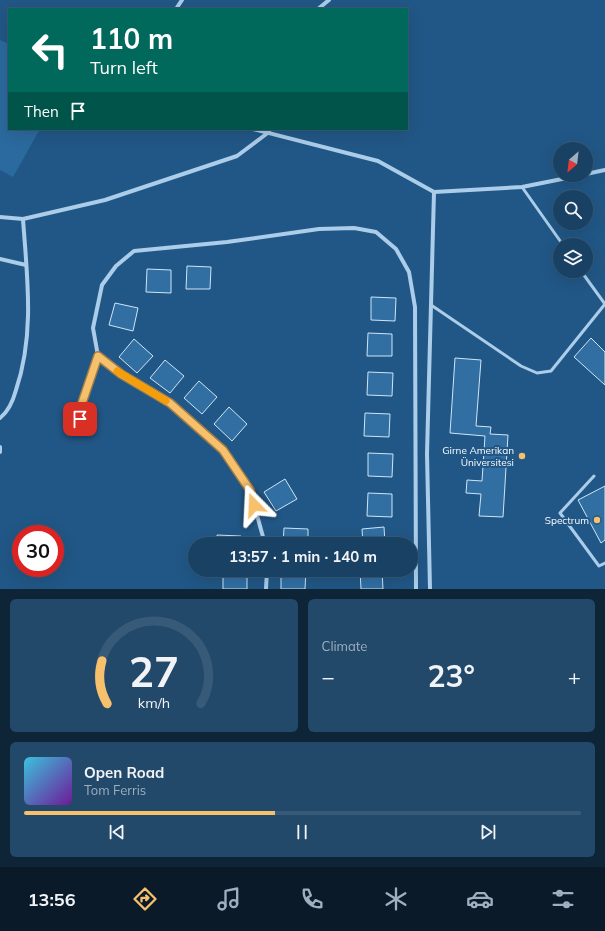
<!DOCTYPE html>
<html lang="en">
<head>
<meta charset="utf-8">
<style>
  :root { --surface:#194164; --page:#22486a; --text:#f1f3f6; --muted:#9fafbf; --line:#375a78; --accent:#f6c06c }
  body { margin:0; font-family:Mulish,sans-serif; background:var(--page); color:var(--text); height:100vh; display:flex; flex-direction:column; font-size:15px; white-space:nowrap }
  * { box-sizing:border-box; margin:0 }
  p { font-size:13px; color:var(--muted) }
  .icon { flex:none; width:22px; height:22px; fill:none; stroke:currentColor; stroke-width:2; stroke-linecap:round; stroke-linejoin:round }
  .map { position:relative; height:589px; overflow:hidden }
  .drawer { display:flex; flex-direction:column; gap:10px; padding:10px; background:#0e2437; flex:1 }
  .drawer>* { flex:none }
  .top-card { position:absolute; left:8px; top:8px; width:400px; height:122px; border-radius:0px; box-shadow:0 4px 16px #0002,0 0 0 1px var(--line); background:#00695c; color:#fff; overflow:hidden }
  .needle { width:26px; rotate:208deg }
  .buttons { position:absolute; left:553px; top:142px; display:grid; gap:8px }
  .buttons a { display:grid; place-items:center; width:40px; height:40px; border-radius:50%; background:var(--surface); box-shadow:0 4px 16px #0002,0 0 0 1px var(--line); font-size:20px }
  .speed { position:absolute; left:12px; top:525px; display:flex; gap:8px; font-size:20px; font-weight:700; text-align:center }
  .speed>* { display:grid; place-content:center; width:52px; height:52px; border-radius:50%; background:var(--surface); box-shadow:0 4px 16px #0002,0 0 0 1px var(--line); line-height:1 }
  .speed .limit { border:6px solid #d22; background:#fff; color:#111 }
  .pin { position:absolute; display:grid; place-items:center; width:34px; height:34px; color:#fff; margin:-17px; border-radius:8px; box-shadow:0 2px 6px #0006 }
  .me { position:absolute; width:44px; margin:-22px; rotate:339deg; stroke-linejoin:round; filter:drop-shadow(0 0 3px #0008) }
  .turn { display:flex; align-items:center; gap:14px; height:84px; padding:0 16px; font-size:18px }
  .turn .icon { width:52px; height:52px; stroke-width:2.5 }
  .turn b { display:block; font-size:28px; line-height:34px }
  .then { display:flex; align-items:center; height:38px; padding:0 16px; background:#0003; gap:8px; font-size:15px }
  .big { font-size:30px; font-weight:700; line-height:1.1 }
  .drawer .card { flex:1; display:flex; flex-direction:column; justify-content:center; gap:6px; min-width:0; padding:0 14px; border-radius:6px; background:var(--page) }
  .drawer .dial { align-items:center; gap:0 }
  .dial svg { height:104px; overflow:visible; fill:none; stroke:var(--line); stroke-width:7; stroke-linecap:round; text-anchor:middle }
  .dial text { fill:var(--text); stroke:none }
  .song { display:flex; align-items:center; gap:12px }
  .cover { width:48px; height:48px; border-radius:6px; background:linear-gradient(135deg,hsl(190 70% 55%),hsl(280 70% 35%)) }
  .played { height:4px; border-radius:2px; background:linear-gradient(90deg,var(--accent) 45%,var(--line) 45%) }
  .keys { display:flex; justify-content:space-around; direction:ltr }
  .heat { display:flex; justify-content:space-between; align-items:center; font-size:22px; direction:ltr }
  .drawer .tiles { flex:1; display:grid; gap:10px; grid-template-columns:1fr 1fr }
  .card:last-child { grid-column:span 2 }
  .trip { position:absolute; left:188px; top:537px; width:230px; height:40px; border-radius:20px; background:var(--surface); box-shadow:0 4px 16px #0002,0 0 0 1px var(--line); font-weight:700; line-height:40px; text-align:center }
  .menu { display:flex; height:64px; justify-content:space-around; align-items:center; background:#0a1a28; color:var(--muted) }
  .menu .icon { width:28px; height:28px }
  .menu .active { color:var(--accent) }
  .menu b { font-size:18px; color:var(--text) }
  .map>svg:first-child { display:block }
  .green { fill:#2b6a9e }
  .building { fill:#316fa3; stroke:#cfe5f7 }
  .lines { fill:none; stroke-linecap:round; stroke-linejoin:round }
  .lane { stroke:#abcde9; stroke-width:3 }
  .street { stroke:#abcde9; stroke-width:4 }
  .route-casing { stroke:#a07d46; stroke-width:10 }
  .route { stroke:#f6c06c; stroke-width:7 }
  .slow { stroke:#f59e0b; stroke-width:7 }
  .poi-dot { fill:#f6c06c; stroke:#215786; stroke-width:1.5 }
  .labels { text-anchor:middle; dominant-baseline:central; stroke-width:4; stroke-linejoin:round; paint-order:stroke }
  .poi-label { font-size:10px; fill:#fff; stroke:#215786; text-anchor:end }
</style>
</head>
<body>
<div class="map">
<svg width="605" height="589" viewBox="0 0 605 589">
  <rect width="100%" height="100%" fill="#215786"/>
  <polygon class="green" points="0,40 9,44 9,129 40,129 13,177 0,170"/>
  <g class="building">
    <polygon points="187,266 211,267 210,289 186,289"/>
    <polygon points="147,269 171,270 171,293 146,292"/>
    <polygon points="371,297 396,298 395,321 371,320"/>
    <polygon points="115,303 138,308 133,331 109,325"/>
    <polygon points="368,333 392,334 392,356 367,356"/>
    <polygon points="591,338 605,352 605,385 574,357"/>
    <polygon points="134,339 153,356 137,373 119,357"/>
    <polygon points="455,358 481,360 476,426 491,427 490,434 508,435 503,517 479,516 481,494 466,493 467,480 482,481 485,436 450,433"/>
    <polygon points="165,360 184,376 170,393 150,378"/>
    <polygon points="368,372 393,373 392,396 367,395"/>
    <polygon points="199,381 217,397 202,414 184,398"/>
    <polygon points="229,407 247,424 232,441 214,424"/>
    <polygon points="365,413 390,414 389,437 364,436"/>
    <polygon points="368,453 393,454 392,477 368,476"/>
    <polygon points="285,479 297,499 276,511 264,492"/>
    <polygon points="605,486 605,540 601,543 578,500"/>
    <polygon points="368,493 392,494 392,517 367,516"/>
    <polygon points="384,527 385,544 363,544 362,529"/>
    <polygon points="284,528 308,529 308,544 283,544"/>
    <polygon points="217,535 241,536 241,544 217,544"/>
    <polygon points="281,570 306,570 305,589 281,589"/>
    <polygon points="360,570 382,570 383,589 361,589"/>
    <polygon points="223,572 247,573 247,589 223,589"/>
  </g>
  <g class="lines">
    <g class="lane">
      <polyline points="522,187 563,245"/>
      <polyline points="581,271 605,304"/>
      <polyline points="431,305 521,366 537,373 551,371 605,304"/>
      <polyline points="78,432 81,407 98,356"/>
      <polyline points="594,476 560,513 599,566 605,563"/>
    </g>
    <g class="street">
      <polyline points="176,9 182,0"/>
      <polyline points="318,9 329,0"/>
      <polyline points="253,129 378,161 434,192 522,187 582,175"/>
      <polyline points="586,174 605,170"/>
      <polyline points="0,217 23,219 105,200 237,156 269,132"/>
      <polyline points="0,259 26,265"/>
      <path d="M0,418C9,411 13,401 16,390C35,334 27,276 23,219"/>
      <polyline points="0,447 0,452"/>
      <polyline points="265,544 250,490 223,450 170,403 121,374 98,356 93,328 102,285 116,266 134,251 227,242 319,229 354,228 376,232 396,249 409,272 415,307 416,589"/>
      <polyline points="266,589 267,570"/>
      <polyline points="430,589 427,454 434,192"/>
    </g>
  </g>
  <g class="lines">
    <defs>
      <polyline id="route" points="80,419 81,406 98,356 121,374 170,403 223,450 250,490 254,505"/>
    </defs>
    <use href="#route" class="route-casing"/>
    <use href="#route" class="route"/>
    <polyline class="slow" points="117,371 166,401"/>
  </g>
  <g class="poi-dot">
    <circle cx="522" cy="456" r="4"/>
    <circle cx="597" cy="520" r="4"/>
  </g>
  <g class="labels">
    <g class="poi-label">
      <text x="514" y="450">Girne Amerikan<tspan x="514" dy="12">Üniversitesi</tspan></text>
      <text x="589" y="520">Spectrum</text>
    </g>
  </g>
</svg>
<div class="buttons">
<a><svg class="needle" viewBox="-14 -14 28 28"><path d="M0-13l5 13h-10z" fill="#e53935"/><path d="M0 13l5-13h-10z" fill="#9fafbf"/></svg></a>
<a><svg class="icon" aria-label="search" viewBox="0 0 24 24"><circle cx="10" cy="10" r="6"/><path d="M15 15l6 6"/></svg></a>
<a><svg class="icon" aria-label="layers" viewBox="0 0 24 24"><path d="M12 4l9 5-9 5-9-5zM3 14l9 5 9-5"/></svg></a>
</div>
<div class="speed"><div class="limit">30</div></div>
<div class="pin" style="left:80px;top:419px;background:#d93025"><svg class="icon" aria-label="arrive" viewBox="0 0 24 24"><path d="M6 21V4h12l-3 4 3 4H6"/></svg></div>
<svg class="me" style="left:254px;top:505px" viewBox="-20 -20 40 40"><path d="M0-17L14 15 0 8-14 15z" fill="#f6c06c" stroke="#fff" stroke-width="4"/></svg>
<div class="trip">13:57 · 1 min · 140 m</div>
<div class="top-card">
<div class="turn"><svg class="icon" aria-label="left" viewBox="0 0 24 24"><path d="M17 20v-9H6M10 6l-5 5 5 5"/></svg><div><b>110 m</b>Turn left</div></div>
<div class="then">Then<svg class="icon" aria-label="arrive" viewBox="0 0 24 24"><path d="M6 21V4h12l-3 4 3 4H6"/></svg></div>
</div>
</div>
<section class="drawer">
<div class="tiles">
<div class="card dial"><svg viewBox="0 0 100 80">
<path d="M14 69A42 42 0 1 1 86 69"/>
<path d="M14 69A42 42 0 0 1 10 36" stroke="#f6c06c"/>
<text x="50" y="56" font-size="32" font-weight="700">27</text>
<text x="50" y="72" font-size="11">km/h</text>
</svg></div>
<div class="card"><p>Climate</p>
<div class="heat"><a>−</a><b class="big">23°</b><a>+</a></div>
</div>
<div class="card">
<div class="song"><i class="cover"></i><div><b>Open Road</b><p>Tom Ferris</p></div></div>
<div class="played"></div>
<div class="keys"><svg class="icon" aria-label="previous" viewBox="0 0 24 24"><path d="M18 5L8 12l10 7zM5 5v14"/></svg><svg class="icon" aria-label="pause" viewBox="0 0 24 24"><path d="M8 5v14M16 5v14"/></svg><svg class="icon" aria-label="next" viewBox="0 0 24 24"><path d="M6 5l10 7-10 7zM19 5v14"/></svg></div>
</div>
</div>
</section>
<nav class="menu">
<b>13:56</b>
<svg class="icon active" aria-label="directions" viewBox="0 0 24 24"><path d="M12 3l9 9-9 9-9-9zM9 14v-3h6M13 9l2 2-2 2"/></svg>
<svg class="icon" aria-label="music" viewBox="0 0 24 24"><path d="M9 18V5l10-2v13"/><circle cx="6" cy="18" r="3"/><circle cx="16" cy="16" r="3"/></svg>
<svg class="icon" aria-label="phone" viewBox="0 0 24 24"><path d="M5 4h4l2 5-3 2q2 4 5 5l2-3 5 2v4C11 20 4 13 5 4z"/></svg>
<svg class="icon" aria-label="climate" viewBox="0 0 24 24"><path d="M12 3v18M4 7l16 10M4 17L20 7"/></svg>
<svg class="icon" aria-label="car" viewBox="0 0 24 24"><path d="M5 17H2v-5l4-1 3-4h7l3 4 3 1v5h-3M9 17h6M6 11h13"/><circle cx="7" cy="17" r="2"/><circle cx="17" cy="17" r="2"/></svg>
<svg class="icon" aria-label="filters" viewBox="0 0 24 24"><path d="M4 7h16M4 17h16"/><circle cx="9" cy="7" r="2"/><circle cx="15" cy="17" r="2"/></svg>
</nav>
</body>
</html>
